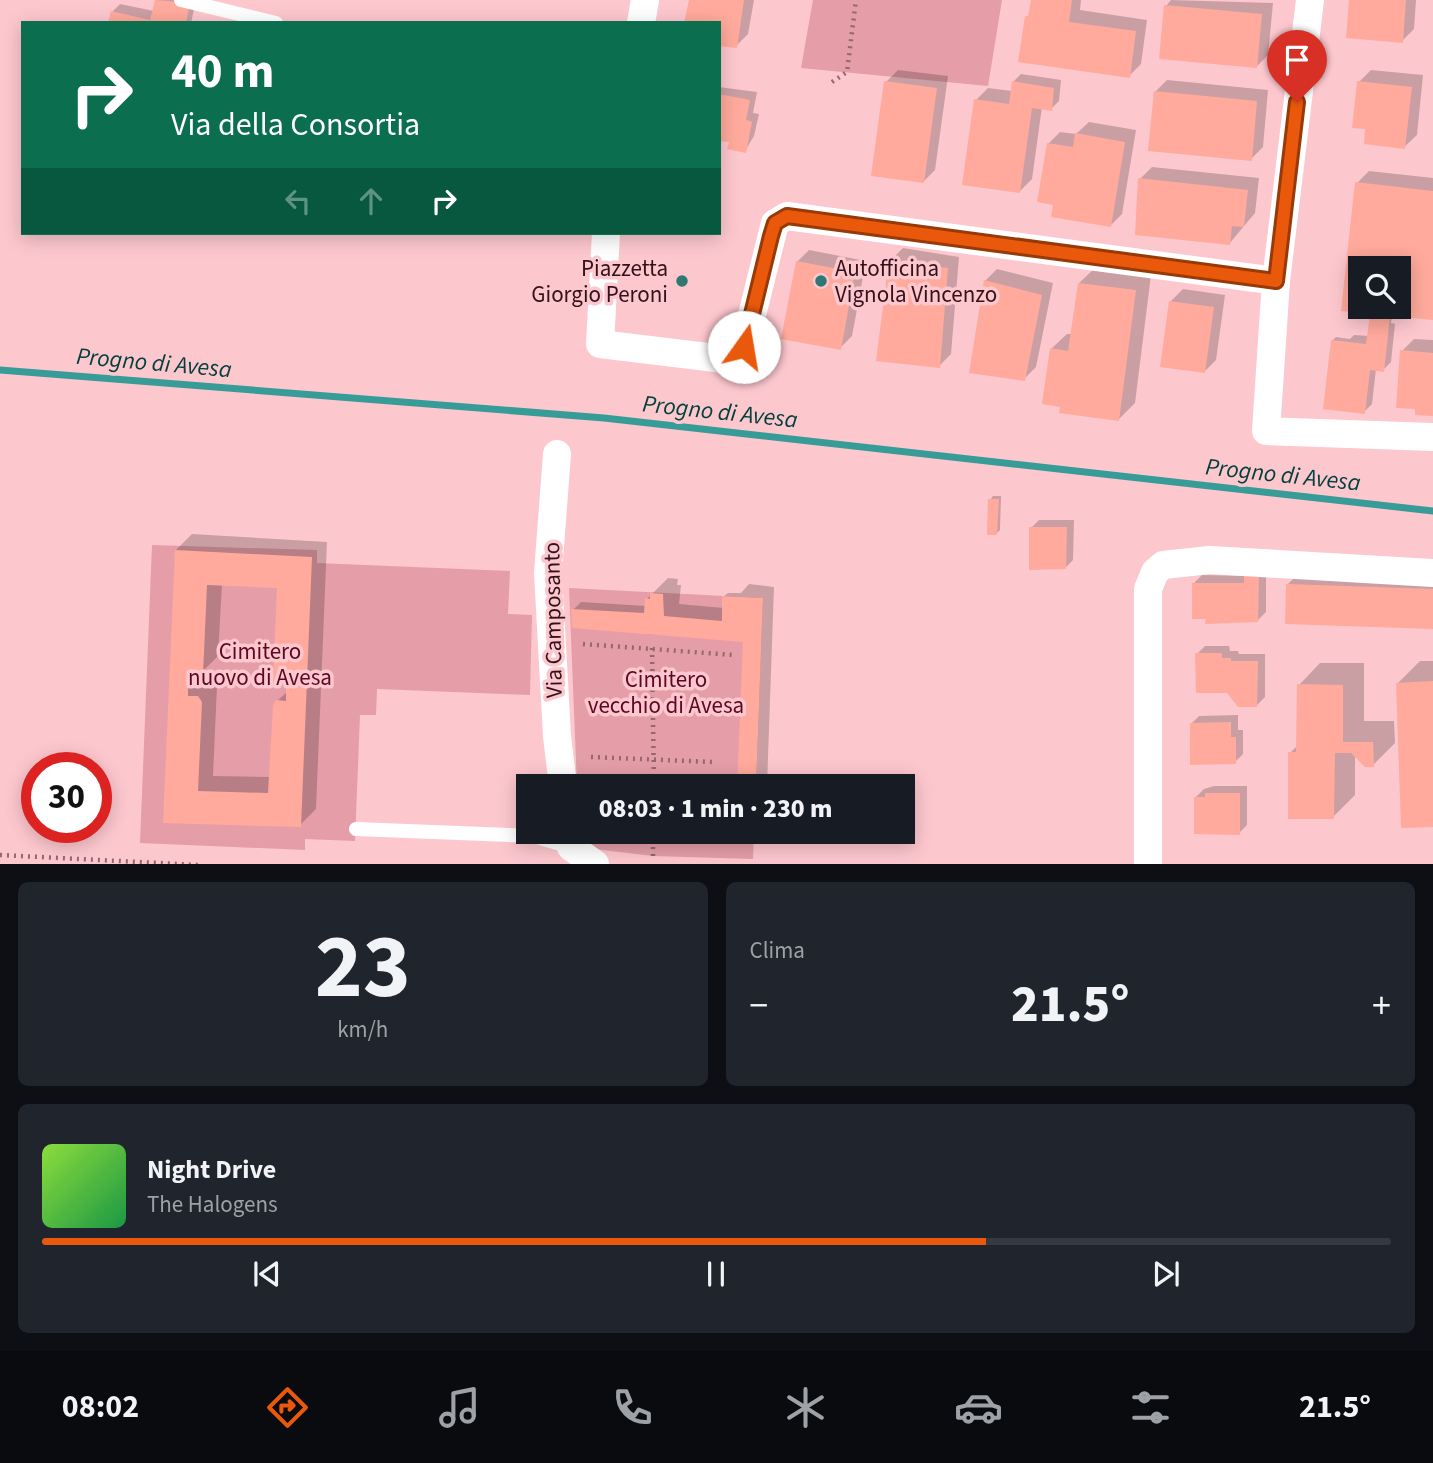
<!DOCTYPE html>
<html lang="it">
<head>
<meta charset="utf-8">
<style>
  :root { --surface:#171b24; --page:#20242c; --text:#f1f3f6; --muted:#9ea1a6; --line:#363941; --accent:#ea580c }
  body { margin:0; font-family:"Source Sans 3",sans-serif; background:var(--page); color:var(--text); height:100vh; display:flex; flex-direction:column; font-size:26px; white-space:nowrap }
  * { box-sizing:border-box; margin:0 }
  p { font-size:23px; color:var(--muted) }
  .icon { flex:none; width:38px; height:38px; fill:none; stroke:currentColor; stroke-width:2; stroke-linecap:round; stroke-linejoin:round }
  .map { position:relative; height:864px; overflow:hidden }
  .panel { display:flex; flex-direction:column; gap:18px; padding:18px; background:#0d0f14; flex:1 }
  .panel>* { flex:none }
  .guide { position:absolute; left:21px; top:21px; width:700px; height:214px; border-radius:0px; box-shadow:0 4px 18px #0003; background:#0b6e4f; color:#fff; overflow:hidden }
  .buttons { position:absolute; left:1348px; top:256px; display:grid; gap:14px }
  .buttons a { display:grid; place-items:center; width:63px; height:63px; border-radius:0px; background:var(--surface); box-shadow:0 4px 18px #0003; font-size:35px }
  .speed { position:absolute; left:21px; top:752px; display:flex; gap:14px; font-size:35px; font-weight:700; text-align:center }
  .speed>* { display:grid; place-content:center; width:91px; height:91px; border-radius:50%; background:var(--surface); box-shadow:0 4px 18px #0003; line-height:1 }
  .speed .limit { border:10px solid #d22; background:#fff; color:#111 }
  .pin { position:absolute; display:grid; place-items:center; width:60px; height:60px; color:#fff; margin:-72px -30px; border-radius:50% 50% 50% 0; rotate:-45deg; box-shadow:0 0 7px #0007 }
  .pin .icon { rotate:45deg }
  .me { position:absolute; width:77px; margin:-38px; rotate:13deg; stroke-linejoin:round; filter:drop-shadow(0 0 5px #0008) }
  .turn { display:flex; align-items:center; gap:24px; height:147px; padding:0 35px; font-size:32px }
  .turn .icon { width:91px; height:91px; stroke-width:2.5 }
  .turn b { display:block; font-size:49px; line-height:60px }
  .lanes { display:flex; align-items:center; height:66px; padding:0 35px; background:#0003; justify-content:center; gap:35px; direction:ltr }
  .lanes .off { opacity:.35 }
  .big { font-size:52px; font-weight:800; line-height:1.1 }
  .panel .tile { flex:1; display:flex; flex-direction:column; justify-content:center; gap:10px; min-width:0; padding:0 24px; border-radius:10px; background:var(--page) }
  .panel .dial { align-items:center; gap:0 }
  .dial b { font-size:91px; line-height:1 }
  .song { display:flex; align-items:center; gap:21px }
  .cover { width:84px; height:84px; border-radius:10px; background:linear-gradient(135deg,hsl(90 70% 55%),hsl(140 70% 35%)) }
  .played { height:7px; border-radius:4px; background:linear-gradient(90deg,var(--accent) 70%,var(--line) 70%) }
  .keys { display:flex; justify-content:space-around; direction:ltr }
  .heat { display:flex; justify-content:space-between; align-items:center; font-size:38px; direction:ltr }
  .panel .tiles { flex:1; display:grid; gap:18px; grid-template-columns:1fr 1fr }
  .tile:last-child { grid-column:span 2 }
  .trip { position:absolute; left:516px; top:774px; width:399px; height:70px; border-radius:0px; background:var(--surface); box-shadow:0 4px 18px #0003; font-weight:800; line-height:70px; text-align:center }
  .menu { display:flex; height:112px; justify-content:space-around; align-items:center; background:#090b0e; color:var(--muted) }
  .menu .icon { width:49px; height:49px }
  .menu .active { color:var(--accent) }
  .menu b { font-size:32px; color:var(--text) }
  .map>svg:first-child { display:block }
  .green { fill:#e59ea8 }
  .shadow { fill:#0003; fill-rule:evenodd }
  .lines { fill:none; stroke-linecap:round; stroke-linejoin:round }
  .stream { stroke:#379c97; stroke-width:7 }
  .building { fill:#ffaa9c; fill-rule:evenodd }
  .path { stroke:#93686f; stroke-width:4.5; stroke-dasharray:2 5; stroke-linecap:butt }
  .service { stroke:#fff; stroke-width:14 }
  .minor { stroke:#fff; stroke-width:28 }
  .route-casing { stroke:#983908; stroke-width:18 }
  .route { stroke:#ea580c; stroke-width:12 }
  .poi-dot { fill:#2f7874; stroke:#fdc7ce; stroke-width:2.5 }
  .labels { text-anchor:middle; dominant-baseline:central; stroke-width:7; stroke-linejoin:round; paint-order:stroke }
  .poi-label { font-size:23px; fill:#321218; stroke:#fdc7ce; text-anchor:end }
  .street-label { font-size:23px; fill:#321218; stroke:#fdc7ce }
  .park-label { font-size:23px; fill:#5d0822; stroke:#fdc7ce }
  .water-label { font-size:24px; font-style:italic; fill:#00403d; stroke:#fdc7ce }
</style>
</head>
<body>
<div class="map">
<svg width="1433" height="865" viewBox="0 0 1433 865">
  <rect width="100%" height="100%" fill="#fdc7ce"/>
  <g class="green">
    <polygon points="813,0 1002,0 988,86 801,68"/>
    <polygon points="152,545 317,550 317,563 510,571 508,614 532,615 530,695 377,689 376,715 360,715 355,841 305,839 305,850 140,843"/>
    <polygon points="569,588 763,598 756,786 577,786"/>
    <polygon points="579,831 754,831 753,859 653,856 594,849"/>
  </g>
  <g class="shadow">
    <polygon points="157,0 196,0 191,23 110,23 112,12 120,4 154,11"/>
    <polygon points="691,0 754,0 748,34 736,46 719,23"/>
    <polygon points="1033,0 1081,0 1080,10 1147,20 1141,64 1129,76 1027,17 1031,13"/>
    <polygon points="1171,0 1273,3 1268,55 1256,67 1166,6"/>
    <polygon points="1351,0 1416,0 1414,29 1402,41"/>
    <polygon points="898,70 948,76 935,170 923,182 886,82"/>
    <polygon points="1371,70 1423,75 1417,135 1404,147 1359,82"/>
    <polygon points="1021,74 1061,80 1059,101 1051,109 1042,107 1032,179 1020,191 976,100 988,88 1012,91 1013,82"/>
    <polygon points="1167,80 1268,90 1263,147 1251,159 1155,92"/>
    <polygon points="719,87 757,92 753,113 759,114 754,136 745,151 732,141 719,139"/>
    <polygon points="1089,122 1136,130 1122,214 1110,226 1055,203 1048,144 1060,132 1076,134"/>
    <polygon points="1152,167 1259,178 1255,213 1229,244 1140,179"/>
    <path d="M1369,171L1433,178V319L1392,314L1391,323L1395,324L1391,362L1383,370L1376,369L1372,404L1364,412L1332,341L1336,337L1350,339L1354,335L1369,336L1372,312L1343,309L1357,183ZM1360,268H1398V306H1360Z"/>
    <polygon points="903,248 959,257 951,354 939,366 891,260"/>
    <polygon points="809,250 866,261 852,336 840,348 797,262"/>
    <polygon points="1095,268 1151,275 1135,403 1119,419 1051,349 1067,334 1072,334 1079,283"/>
    <polygon points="997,269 1053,283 1036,367 1024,379 985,281"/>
    <polygon points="1183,289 1225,295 1216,360 1204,372 1171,301"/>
    <polygon points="1414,339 1433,340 1433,414 1417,408 1402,351"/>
    <polygon points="993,496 1001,496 1000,530 997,533 990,500"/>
    <polygon points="1039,520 1074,520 1073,560 1065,568 1031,528"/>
    <path d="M192,534L327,542L316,809L300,825L165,821L176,550ZM222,584L279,586L288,691L277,701L271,777L213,776L217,686L214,681H203V671L218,656Z"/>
    <polygon points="1266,568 1266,612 1258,620 1207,617 1194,583 1202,575 1246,576"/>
    <polygon points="1300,572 1433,577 1433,627 1288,584"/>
    <polygon points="668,578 678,579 677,585 681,585 679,604 724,608 724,596 728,593 741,593 749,584 774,587 767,786 738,786 744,640 645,634 645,628 573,610 581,602 647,606 647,599"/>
    <polygon points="1205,646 1229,646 1230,651 1238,651 1239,654 1265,654 1265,697 1257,705 1197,654"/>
    <polygon points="1420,661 1433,661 1433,825 1398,683"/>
    <polygon points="1320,663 1364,663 1364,721 1394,721 1395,743 1373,765 1355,755 1355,795 1333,817 1290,753 1298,745 1299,685"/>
    <polygon points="1238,715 1238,730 1243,730 1243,754 1235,762 1192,723 1199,716"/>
    <polygon points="1214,786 1247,786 1247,825 1239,833 1196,797 1204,789"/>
  </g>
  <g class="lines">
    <polyline class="stream" points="0,370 604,418 1433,511"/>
  </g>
  <g class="building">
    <polygon points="155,0 190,3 186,23 108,23 111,11 150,20"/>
    <polygon points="689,0 744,0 737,48 719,46 719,23 684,23"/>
    <polygon points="1031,0 1072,0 1069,22 1136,31 1130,78 1018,62 1025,16 1028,17"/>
    <polygon points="1349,0 1406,0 1403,43 1346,38"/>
    <polygon points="1164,5 1262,14 1257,68 1159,59"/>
    <polygon points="884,81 937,88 924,183 871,176"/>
    <polygon points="1012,81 1054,88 1052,111 1032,108 1020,193 962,185 974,99 1009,104"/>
    <polygon points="1357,81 1412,87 1405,149 1364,144 1365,129 1352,128"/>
    <polygon points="1154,91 1257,101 1252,161 1148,151"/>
    <polygon points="719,94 750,100 746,120 752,122 746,153 727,149 729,142 719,141"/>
    <polygon points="1075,133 1125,142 1111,227 1051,217 1053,205 1037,202 1047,143 1073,147"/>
    <polygon points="1138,178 1248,190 1244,227 1232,226 1230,245 1135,235"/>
    <path d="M1355,182L1433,191V320L1390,316L1384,372L1370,370L1365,414L1323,409L1331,340L1366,344L1370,314L1341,311ZM1360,268H1398V306H1360Z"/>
    <polygon points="889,259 948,268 940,368 876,361"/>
    <polygon points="796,261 855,272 841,350 781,339"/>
    <polygon points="984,280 1042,295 1025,381 969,373"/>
    <polygon points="1078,283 1136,290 1119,421 1059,413 1060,407 1042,404 1050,348 1068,351"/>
    <polygon points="1169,301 1214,307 1205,373 1160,367"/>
    <polygon points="1400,350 1433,353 1433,416 1415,415 1415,409 1396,408"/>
    <polygon points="988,499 999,499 997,535 987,535"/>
    <polygon points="1029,527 1067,527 1066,569 1029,570"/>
    <path d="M175,550L312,557L301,827L163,823ZM207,585L277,588L273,678L278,683L286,684V701L276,700L273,705L268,793L198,791L202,702L198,696H188V678L198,679L203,674Z"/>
    <polygon points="1244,575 1259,575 1258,622 1205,624 1206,619 1192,619 1192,583 1244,583"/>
    <polygon points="1286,584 1433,589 1433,629 1285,624"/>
    <polygon points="650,593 663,594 664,616 722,621 722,596 763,598 756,786 737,786 743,642 572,628 571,609 644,613 645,598 650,599"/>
    <polygon points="1195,653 1222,653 1222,658 1231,658 1231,661 1258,661 1257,707 1238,707 1227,693 1196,693"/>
    <polygon points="1433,681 1433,827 1401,828 1396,683"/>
    <polygon points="1297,684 1343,685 1343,742 1373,742 1374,767 1365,767 1351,753 1335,753 1334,819 1288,819 1288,752 1296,752"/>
    <polygon points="1231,722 1231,737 1236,737 1236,764 1190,765 1190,723"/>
    <polygon points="1205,793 1240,793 1240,835 1194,834 1194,797 1205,797"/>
  </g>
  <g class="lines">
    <g class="path">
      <polyline points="832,82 847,72 856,0"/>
      <polyline points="583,644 734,655"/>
      <polyline points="652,648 654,786"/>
      <polyline points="591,757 713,762"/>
      <polyline points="0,855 198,865"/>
      <polyline points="653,856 653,831"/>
    </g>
    <g class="service">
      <polyline points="181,0 276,23"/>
      <polyline points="356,829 533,836 571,847"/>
    </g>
    <g class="minor">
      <polyline points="1310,0 1276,281 1266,431 1433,437"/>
      <polyline points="641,23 645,0"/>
      <polyline points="606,233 600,344 724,359 734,357 744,347 775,223 787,216 1276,281"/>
      <polyline points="557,454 548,573 557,736 563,786"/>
      <polyline points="569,831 571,847 595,864"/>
      <polyline points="1148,865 1148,589 1155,572 1163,565 1210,560 1433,573"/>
    </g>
  </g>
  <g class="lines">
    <defs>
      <polyline id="route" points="744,347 771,236 775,223 787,216 1276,281 1297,102"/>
    </defs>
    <use href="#route" class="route-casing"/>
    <use href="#route" class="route"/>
  </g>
  <g class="poi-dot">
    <circle cx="682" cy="281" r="7"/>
    <circle cx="821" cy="281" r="7"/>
  </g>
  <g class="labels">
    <g class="poi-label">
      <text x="668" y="268">Piazzetta<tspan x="668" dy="26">Giorgio Peroni</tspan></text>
      <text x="835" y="268" text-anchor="start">Autofficina<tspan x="835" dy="26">Vignola Vincenzo</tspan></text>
    </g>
    <g class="street-label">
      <text transform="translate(553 620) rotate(-91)">Via Camposanto</text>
    </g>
    <g class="park-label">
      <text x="260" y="651">Cimitero<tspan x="260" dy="26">nuovo di Avesa</tspan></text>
      <text x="666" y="679">Cimitero<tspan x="666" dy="26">vecchio di Avesa</tspan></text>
    </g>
    <g class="water-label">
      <text transform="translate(154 363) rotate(5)">Progno di Avesa</text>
      <text transform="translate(720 412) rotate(6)">Progno di Avesa</text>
      <text transform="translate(1283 475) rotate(6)">Progno di Avesa</text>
    </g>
  </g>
</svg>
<div class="buttons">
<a><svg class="icon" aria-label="search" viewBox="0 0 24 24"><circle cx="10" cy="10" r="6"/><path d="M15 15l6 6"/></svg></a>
</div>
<div class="speed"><div class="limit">30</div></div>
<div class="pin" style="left:1297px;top:102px;background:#d93025"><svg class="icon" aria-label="arrive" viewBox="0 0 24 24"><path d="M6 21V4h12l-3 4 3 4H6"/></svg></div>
<svg class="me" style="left:744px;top:347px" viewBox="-20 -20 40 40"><circle r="19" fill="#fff"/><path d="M0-13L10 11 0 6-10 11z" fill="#ea580c"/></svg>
<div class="trip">08:03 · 1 min · 230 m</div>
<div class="guide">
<div class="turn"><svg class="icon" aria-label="right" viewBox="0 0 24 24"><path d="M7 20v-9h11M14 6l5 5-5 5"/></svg><div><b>40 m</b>Via della Consortia</div></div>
<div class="lanes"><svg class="icon off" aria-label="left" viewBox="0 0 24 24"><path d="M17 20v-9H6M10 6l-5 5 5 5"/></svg><svg class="icon off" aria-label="ahead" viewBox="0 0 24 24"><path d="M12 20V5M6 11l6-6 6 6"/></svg><svg class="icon" aria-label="right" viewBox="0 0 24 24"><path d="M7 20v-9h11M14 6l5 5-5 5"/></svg></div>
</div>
</div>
<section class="panel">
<div class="tiles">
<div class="tile dial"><b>23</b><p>km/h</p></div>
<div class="tile"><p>Clima</p>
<div class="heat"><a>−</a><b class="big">21.5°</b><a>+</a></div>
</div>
<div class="tile">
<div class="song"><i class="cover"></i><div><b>Night Drive</b><p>The Halogens</p></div></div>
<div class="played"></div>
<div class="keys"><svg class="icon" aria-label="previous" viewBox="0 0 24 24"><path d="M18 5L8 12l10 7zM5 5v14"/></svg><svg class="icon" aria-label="pause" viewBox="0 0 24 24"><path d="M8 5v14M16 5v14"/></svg><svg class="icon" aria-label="next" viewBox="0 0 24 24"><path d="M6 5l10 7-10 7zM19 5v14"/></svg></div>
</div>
</div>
</section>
<nav class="menu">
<b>08:02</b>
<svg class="icon active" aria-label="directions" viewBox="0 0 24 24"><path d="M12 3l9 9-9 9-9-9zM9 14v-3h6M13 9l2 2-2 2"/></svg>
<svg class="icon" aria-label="music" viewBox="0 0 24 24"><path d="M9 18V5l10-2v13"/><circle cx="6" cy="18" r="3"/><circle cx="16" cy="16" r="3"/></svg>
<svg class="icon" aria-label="phone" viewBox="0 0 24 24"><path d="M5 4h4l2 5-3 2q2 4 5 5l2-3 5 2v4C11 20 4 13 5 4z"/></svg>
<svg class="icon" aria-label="climate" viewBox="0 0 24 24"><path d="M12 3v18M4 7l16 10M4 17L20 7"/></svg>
<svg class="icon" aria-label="car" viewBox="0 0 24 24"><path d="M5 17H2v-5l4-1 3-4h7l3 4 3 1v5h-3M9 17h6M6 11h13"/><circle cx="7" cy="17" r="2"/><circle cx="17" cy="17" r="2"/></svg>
<svg class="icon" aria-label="filters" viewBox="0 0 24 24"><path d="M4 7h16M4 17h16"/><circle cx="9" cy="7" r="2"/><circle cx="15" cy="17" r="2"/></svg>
<b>21.5°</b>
</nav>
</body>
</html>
